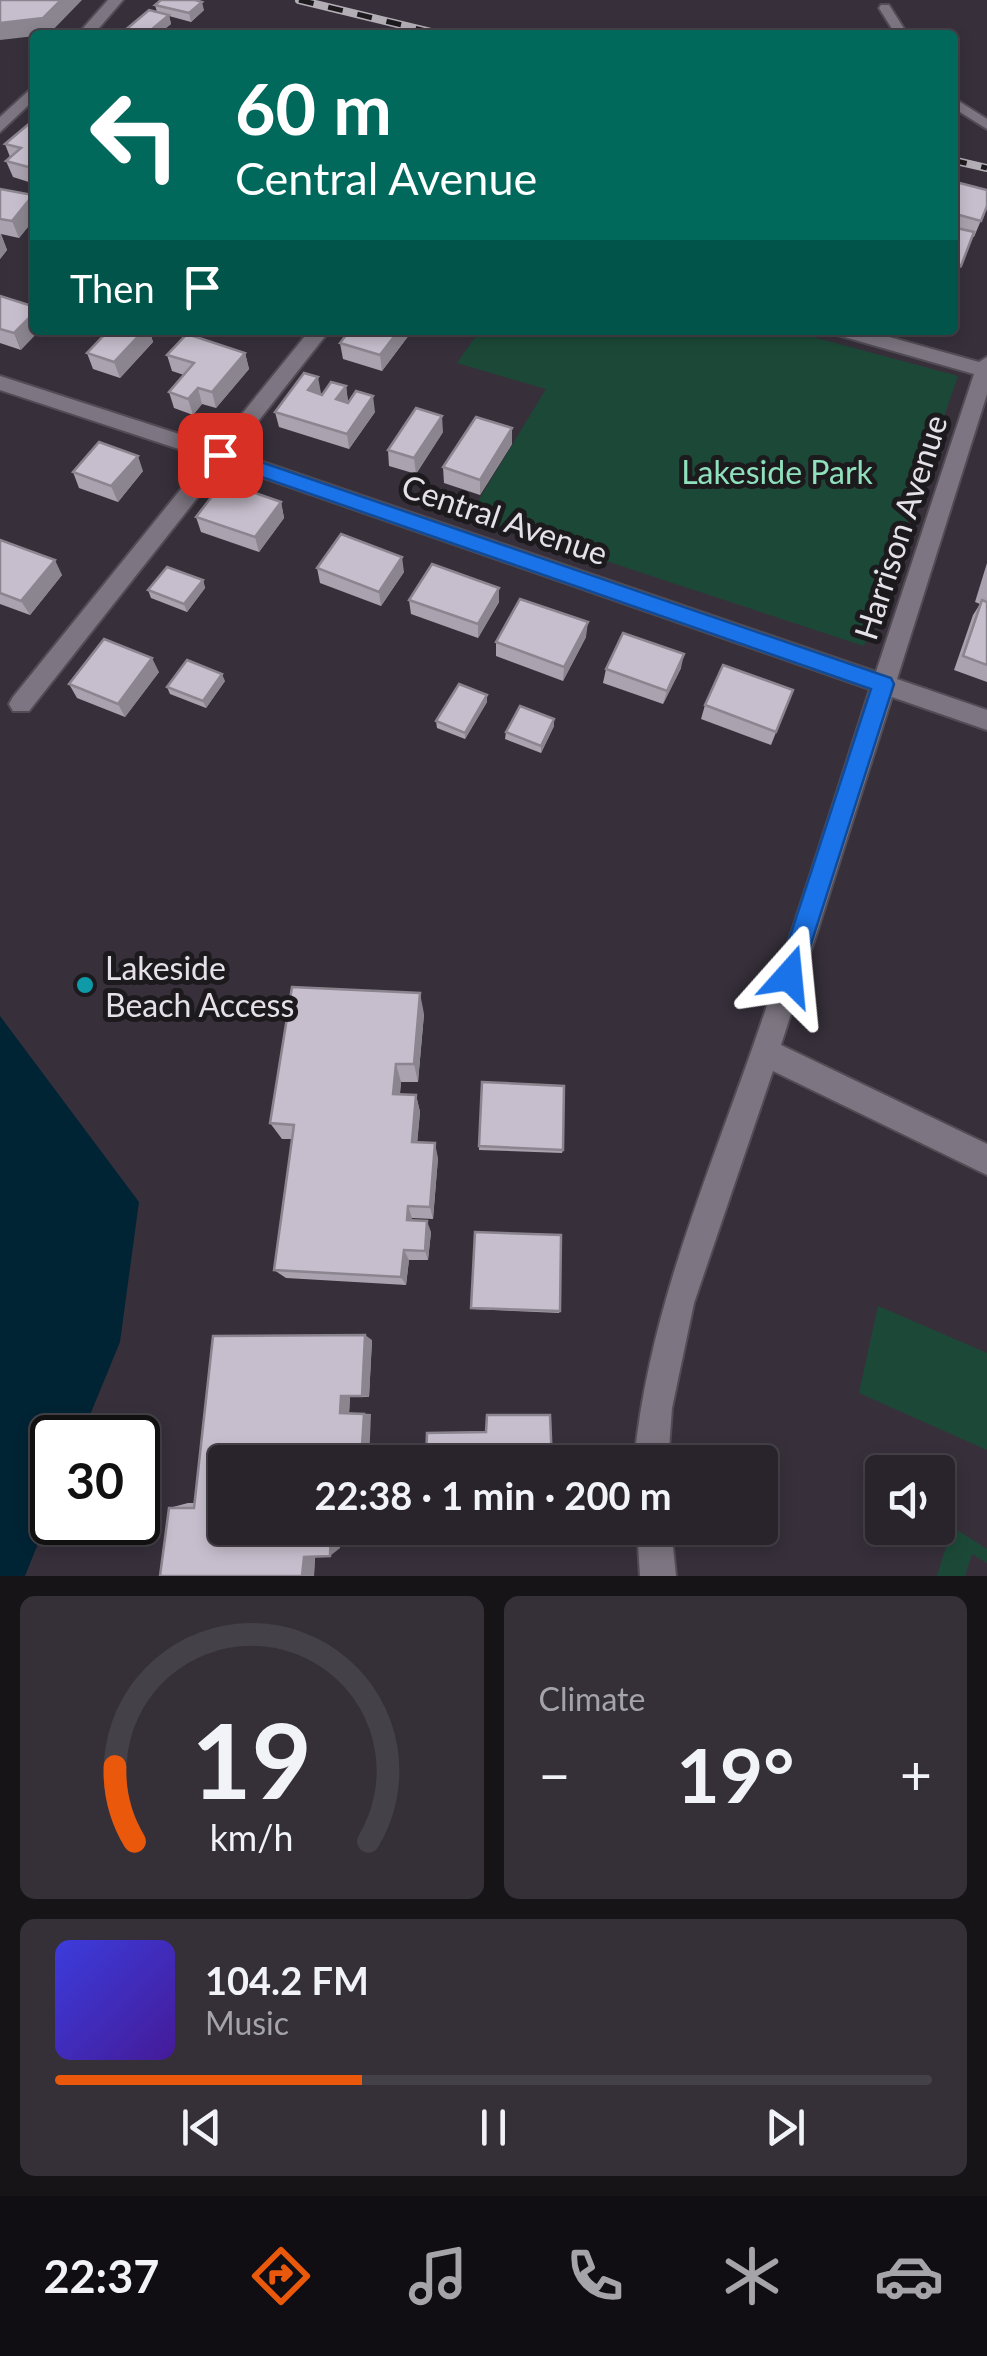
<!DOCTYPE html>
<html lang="en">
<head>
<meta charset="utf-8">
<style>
  :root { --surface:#29242c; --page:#353038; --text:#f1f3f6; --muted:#a5a4a9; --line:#454148; --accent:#ea580c }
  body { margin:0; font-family:Lato,sans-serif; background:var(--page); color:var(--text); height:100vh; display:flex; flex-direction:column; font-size:38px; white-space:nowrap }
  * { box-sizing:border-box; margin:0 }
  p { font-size:32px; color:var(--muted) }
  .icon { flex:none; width:55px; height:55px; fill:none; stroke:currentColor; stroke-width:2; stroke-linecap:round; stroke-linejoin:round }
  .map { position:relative; height:1576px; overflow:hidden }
  .side { display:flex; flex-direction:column; gap:20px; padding:20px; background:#171418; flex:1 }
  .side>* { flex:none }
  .guide { position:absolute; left:30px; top:30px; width:928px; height:305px; border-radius:10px; box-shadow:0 5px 15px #0003,0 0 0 2px var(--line); background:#00695c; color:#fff; overflow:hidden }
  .tools { position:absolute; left:865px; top:1455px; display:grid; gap:20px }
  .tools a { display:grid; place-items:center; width:90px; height:90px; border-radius:10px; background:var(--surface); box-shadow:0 5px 15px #0003,0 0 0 2px var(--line); font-size:50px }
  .speed { position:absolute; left:30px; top:1415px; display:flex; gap:20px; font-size:50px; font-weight:700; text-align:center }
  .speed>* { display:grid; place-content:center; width:130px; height:130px; border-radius:50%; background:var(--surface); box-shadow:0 5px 15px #0003,0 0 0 2px var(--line); line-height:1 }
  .speed .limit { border:5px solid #111; border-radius:15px; background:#fff; color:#111 }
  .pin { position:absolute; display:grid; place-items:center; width:85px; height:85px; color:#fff; margin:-42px; border-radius:20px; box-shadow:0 5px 15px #0006 }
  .me { position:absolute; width:110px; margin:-55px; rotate:18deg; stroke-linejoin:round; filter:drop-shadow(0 0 8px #0008) }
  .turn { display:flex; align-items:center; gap:35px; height:210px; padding:0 40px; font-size:45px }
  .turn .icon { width:130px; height:130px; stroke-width:2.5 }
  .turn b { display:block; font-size:70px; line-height:85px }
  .then { display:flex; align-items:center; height:95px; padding:0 40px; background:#0003; gap:20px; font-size:38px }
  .big { font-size:75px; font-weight:700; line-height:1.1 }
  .side .widget { flex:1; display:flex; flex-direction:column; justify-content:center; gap:15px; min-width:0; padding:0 35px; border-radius:15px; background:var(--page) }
  .side .dial { align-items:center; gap:0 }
  .dial svg { height:260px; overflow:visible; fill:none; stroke:var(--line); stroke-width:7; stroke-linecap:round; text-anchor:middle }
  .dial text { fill:var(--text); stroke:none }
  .song { display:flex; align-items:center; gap:30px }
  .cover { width:120px; height:120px; border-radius:15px; background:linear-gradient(135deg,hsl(240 70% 55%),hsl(260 70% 35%)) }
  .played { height:10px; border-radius:5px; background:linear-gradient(90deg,var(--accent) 35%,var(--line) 35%) }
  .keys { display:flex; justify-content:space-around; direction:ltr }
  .heat { display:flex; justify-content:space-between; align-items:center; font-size:55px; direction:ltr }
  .side .tiles { flex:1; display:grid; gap:20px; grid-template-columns:1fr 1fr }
  .widget:last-child { grid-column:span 2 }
  .trip { position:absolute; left:208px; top:1445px; width:570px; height:100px; border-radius:10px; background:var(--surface); box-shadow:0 5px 15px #0003,0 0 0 2px var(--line); font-weight:700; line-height:100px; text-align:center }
  .tabs { display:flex; height:160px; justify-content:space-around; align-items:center; background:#100e12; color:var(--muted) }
  .tabs .icon { width:70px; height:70px }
  .tabs .on { color:var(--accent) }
  .tabs b { font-size:45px; color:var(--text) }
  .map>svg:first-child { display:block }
  .green { fill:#1c4937 }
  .water { fill:#012435 }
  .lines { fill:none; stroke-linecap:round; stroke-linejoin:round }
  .lane-casing { stroke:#524c55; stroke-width:4 }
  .street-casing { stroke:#524c55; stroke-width:4 }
  .lane { fill:#7d7682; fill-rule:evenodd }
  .street { fill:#7d7682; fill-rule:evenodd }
  .rail-casing { stroke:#b3adb6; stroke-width:8 }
  .rail { stroke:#1d1a1e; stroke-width:5; stroke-dasharray:15; stroke-linecap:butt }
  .wall { fill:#aaa3af }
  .shaded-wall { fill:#8b858f }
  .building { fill:#c6becc; stroke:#8b858f; stroke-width:2.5 }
  .route { fill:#1a73e8; stroke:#114b97; stroke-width:2.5 }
  .culture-dot { fill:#0f9aa8; stroke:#1d1a1e; stroke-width:4 }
  .labels { text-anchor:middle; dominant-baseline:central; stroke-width:10; stroke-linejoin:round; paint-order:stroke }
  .park-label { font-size:32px; fill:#8fe0bc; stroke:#1d1a1e }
  .street-label { font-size:32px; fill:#e6e1e8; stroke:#1d1a1e }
  .poi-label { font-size:32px; fill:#e6e1e8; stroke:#1d1a1e; text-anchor:start }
</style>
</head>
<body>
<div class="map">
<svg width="987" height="1576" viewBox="0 0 987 1576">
  <rect width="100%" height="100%" fill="#37303b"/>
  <g class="green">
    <polygon points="480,330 787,330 958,376 864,646 469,516 546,389 457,363"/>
    <polygon points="878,1306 987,1353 987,1450 859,1393"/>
    <polygon points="952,1527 987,1549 987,1563 972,1554 965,1576 937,1576"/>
  </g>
  <polygon class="water" points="0,1016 139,1202 120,1342 81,1437 52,1438 52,1509 25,1576 0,1576"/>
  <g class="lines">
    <defs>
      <g id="lane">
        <polygon points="881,5 889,5 908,35 896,35 879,8"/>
        <polygon points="952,97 987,119 987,129 952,107"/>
      </g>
      <g id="street">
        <polygon points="108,0 123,0 93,35 77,35"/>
        <polygon points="35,85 35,99 0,132 0,117"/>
        <path d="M310,330H330L234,452L876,672L974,374L834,334L831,330H864L979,362L987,357V394L897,679L987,710V730L892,697L781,1045L987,1144V1175L773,1071L694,1303L672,1408L668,1462H634C648,1317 703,1188 751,1052C793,932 831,811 870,689L224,464L29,711H13L9,704L13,697L206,458L0,390V376L216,446Z"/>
        <polygon points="637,1528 671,1528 676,1576 640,1576"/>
      </g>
    </defs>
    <use href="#lane" class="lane-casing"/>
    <use href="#street" class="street-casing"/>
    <use href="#lane" class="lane"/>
    <use href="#street" class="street"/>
    <defs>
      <g id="rail">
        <polyline points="299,0 443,35"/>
        <polyline points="952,160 987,168"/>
      </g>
    </defs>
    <use href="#rail" class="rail-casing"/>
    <use href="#rail" class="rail"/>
  </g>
  <g class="wall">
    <polygon points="155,5 204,10 191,22 169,16 171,24 157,35 124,35 123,32 157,12"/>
    <polygon points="35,123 35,184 13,177 6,161 10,157 5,144"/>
    <polygon points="952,181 987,206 974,237 973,237 952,288"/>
    <polygon points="0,189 35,200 35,218 19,238 1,234 7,250 0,259"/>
    <polygon points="0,296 21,350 0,343"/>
    <polygon points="109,330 149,330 153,342 120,378 93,369 87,353"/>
    <polygon points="264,330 282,330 278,335"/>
    <polygon points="350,330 409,330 409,335 382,371 343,359 340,343"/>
    <polygon points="245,353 249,369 216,408 202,404 193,415 174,408 169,392 184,375 172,371 167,355"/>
    <polygon points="346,386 348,402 375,412 349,449 279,427 275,412 321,393 322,395"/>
    <polygon points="443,432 416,474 389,466 388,450"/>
    <polygon points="512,444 480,495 444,483 443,467"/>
    <polygon points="143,471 118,502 79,488 73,472"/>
    <polygon points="281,502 284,518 259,552 201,532 196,517"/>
    <polygon points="0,540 62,575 30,615 0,604"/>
    <polygon points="987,563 987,682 954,670 973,615 980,604 975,602"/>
    <polygon points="317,568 404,572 381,606 320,583"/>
    <polygon points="203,580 205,588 187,612 151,598 148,590"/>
    <polygon points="499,588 499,602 478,638 411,614 409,600"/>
    <polygon points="586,637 563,681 496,656 496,642"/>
    <polygon points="681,668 663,704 603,683 606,669"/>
    <polygon points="159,672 125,717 77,698 69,684"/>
    <polygon points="225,681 206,708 170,694 167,687"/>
    <polygon points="793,690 771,745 701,719 705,705"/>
    <polygon points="487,702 465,739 437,728 436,721"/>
    <polygon points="554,719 554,726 541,753 505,739 506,732"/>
    <polygon points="424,1014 418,1082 401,1082 400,1094 416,1095 420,1112 417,1142 438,1158 433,1219 412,1218 412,1220 431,1232 428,1260 409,1260 406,1285 286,1278 274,1270 292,1139 282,1139 270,1123"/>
    <polygon points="482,1082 563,1150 562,1153 479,1150"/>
    <polygon points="475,1232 560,1311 559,1313 472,1309"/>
    <polygon points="372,1340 369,1397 350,1397 349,1413 371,1414 225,1528 341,1528 340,1548 315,1557 314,1576 160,1576 169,1508 188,1503 194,1503"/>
  </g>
  <g class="shaded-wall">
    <polygon points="61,0 82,0 48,35 35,35 35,36 0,40 0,23"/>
    <polygon points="202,2 204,10 191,22 189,13"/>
    <polygon points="169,15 171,24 157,35 145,35"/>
    <polygon points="33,195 35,200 35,218 19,238 12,221"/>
    <polygon points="0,233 7,250 0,259"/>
    <polygon points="35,312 35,330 40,330 21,350 14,333"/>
    <polygon points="144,330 149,330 153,342 120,378 114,362"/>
    <polygon points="399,330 409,330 409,335 382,371 380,355"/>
    <polygon points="245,353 249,369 216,408 212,392"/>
    <polygon points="318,377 321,393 311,406 308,390"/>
    <polygon points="346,386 348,402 338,415 336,399"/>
    <polygon points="198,388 202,404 193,415 188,399"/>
    <polygon points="373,396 375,412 349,449 347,434"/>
    <polygon points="442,416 443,432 416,474 414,458"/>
    <polygon points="512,428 512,444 480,495 480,480"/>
    <polygon points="138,456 143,471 118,502 111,486"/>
    <polygon points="281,502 284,518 259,552 255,537"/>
    <polygon points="402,557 404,572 381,606 379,592"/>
    <polygon points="55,560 62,575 30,615 21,601"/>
    <polygon points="203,580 205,588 187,612 184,604"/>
    <polygon points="499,588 499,602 478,638 478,624"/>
    <polygon points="588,622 586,637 563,681 564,667"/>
    <polygon points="684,654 681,668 663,704 667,691"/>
    <polygon points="152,658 159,672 125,717 118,704"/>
    <polygon points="222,674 225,681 206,708 203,701"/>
    <polygon points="487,695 487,702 465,739 465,733"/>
    <polygon points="554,719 554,726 541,753 541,746"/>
    <polygon points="420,993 424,1014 418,1082 414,1064"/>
    <polygon points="396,1064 401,1082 398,1110 393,1094"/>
    <polygon points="416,1095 420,1112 416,1157 412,1142"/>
    <polygon points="435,1143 438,1158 433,1219 430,1207"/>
    <polygon points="408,1206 412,1218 411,1231 407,1220"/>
    <polygon points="427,1221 431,1232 428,1260 425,1251"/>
    <polygon points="404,1250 409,1260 406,1285 401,1277"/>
    <polygon points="365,1335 372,1340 369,1397 362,1396"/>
    <polygon points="341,1396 350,1397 349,1414 340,1413"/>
    <polygon points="364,1414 371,1414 369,1462 361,1462"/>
    <polygon points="331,1528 341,1528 340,1548 330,1556"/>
    <polygon points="315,1549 314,1576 302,1576 304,1557"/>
  </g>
  <g class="building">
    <polygon points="0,0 61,0 43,18 0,23"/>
    <polygon points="161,0 195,0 202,2 189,13 155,5"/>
    <polygon points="149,10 169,15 145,35 135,35 123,32"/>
    <polygon points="31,122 35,123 35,165 32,168 6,161 21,148 5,144"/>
    <polygon points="952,181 987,190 987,206 981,221 952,213"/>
    <polygon points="0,189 33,195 12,221 0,219"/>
    <polygon points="952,227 974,232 961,266 952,264"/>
    <polygon points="0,296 35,307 35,312 14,333 0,329"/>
    <polygon points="109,330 144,330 114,362 87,353"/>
    <polygon points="350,330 399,330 380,355 340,343"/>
    <polygon points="187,334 245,353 212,392 198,388 188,399 169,392 194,363 167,355"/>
    <polygon points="304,373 318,377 308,390 322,395 331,382 346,386 336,399 348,403 356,391 373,396 347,434 275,412"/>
    <polygon points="416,408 442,416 414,458 388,450"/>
    <polygon points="476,417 512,428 480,480 443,467"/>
    <polygon points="99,442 138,456 111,486 73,472"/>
    <polygon points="223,482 281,502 255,537 196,517"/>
    <polygon points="341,534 402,557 379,592 317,568"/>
    <polygon points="0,540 55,560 21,601 0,593"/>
    <polygon points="432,564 499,588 478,624 409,600"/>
    <polygon points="167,567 203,580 184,604 148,590"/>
    <polygon points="520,599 588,622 564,667 496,642"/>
    <polygon points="982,600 987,602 987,665 963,656"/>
    <polygon points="623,633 684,654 667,691 606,669"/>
    <polygon points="104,639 152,658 118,704 69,684"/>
    <polygon points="187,660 222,674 203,701 167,687"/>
    <polygon points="723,665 793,690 776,732 705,705"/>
    <polygon points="459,684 487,695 465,733 436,721"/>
    <polygon points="520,706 554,719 541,746 506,732"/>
    <polygon points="292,987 420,993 414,1064 396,1064 393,1094 416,1095 412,1142 435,1143 430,1207 408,1206 407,1220 427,1221 425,1251 404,1250 401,1277 274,1270 294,1125 270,1123"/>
    <polygon points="482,1082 564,1086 563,1150 479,1146"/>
    <polygon points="475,1232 561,1235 560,1311 471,1308"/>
    <polygon points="365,1335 362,1396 341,1396 340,1413 364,1414 361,1462 225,1462 225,1528 331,1528 330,1556 304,1557 302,1576 160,1576 169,1508 194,1508 213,1336"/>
    <polygon points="487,1415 550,1415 552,1462 426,1462 427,1433 486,1432"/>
  </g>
  <polygon class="route" points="220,448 891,678 894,684 798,985 789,988 780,985 777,976 871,689 213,460 211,455"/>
  <circle class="culture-dot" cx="85" cy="985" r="10"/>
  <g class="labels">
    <g class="park-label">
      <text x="777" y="471">Lakeside Park</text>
    </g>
    <g class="street-label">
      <text transform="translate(505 519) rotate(19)">Central Avenue</text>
      <text transform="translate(900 527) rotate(-72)">Harrison Avenue</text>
    </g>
    <g class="poi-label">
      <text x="105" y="967">Lakeside<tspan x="105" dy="37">Beach Access</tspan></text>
    </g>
  </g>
</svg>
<div class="tools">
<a><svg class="icon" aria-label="sound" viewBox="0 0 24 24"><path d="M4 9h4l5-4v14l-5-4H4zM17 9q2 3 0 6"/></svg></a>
</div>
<div class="speed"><div class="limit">30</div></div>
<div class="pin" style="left:220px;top:455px;background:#d93025"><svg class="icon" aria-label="arrive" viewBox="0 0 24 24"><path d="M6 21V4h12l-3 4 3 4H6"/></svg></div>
<svg class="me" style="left:789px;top:976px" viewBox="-20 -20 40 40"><path d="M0-17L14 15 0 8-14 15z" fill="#1a73e8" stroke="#fff" stroke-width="4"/></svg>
<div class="trip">22:38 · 1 min · 200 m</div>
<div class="guide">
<div class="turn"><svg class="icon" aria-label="left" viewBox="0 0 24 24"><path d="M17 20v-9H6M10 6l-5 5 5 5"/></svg><div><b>60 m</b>Central Avenue</div></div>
<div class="then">Then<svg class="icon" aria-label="arrive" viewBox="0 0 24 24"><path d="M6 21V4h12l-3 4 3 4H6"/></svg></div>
</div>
</div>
<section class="side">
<div class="tiles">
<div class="widget dial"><svg viewBox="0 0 100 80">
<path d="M14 69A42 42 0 1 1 86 69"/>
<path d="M14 69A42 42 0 0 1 8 46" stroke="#ea580c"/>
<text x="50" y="56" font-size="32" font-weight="700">19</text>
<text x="50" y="72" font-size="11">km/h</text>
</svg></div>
<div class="widget"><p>Climate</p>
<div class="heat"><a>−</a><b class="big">19°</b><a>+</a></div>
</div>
<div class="widget">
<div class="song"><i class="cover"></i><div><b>104.2 FM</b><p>Music</p></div></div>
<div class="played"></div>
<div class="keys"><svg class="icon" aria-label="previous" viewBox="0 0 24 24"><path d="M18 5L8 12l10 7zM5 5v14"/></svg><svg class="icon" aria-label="pause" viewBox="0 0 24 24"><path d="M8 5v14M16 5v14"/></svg><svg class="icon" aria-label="next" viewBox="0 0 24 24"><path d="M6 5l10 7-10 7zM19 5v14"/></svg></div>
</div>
</div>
</section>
<nav class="tabs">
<b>22:37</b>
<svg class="icon on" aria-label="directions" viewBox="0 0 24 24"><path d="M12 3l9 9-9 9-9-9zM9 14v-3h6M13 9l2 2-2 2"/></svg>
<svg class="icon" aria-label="music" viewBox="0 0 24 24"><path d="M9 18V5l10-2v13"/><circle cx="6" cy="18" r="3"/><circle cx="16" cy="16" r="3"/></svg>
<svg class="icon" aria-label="phone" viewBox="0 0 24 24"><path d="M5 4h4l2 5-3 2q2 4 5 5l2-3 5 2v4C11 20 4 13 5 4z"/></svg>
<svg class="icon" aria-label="climate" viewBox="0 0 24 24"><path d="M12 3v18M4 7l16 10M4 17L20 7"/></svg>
<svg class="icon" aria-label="car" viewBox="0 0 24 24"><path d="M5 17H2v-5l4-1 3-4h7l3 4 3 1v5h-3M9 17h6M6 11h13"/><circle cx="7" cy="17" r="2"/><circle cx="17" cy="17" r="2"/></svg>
</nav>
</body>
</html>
